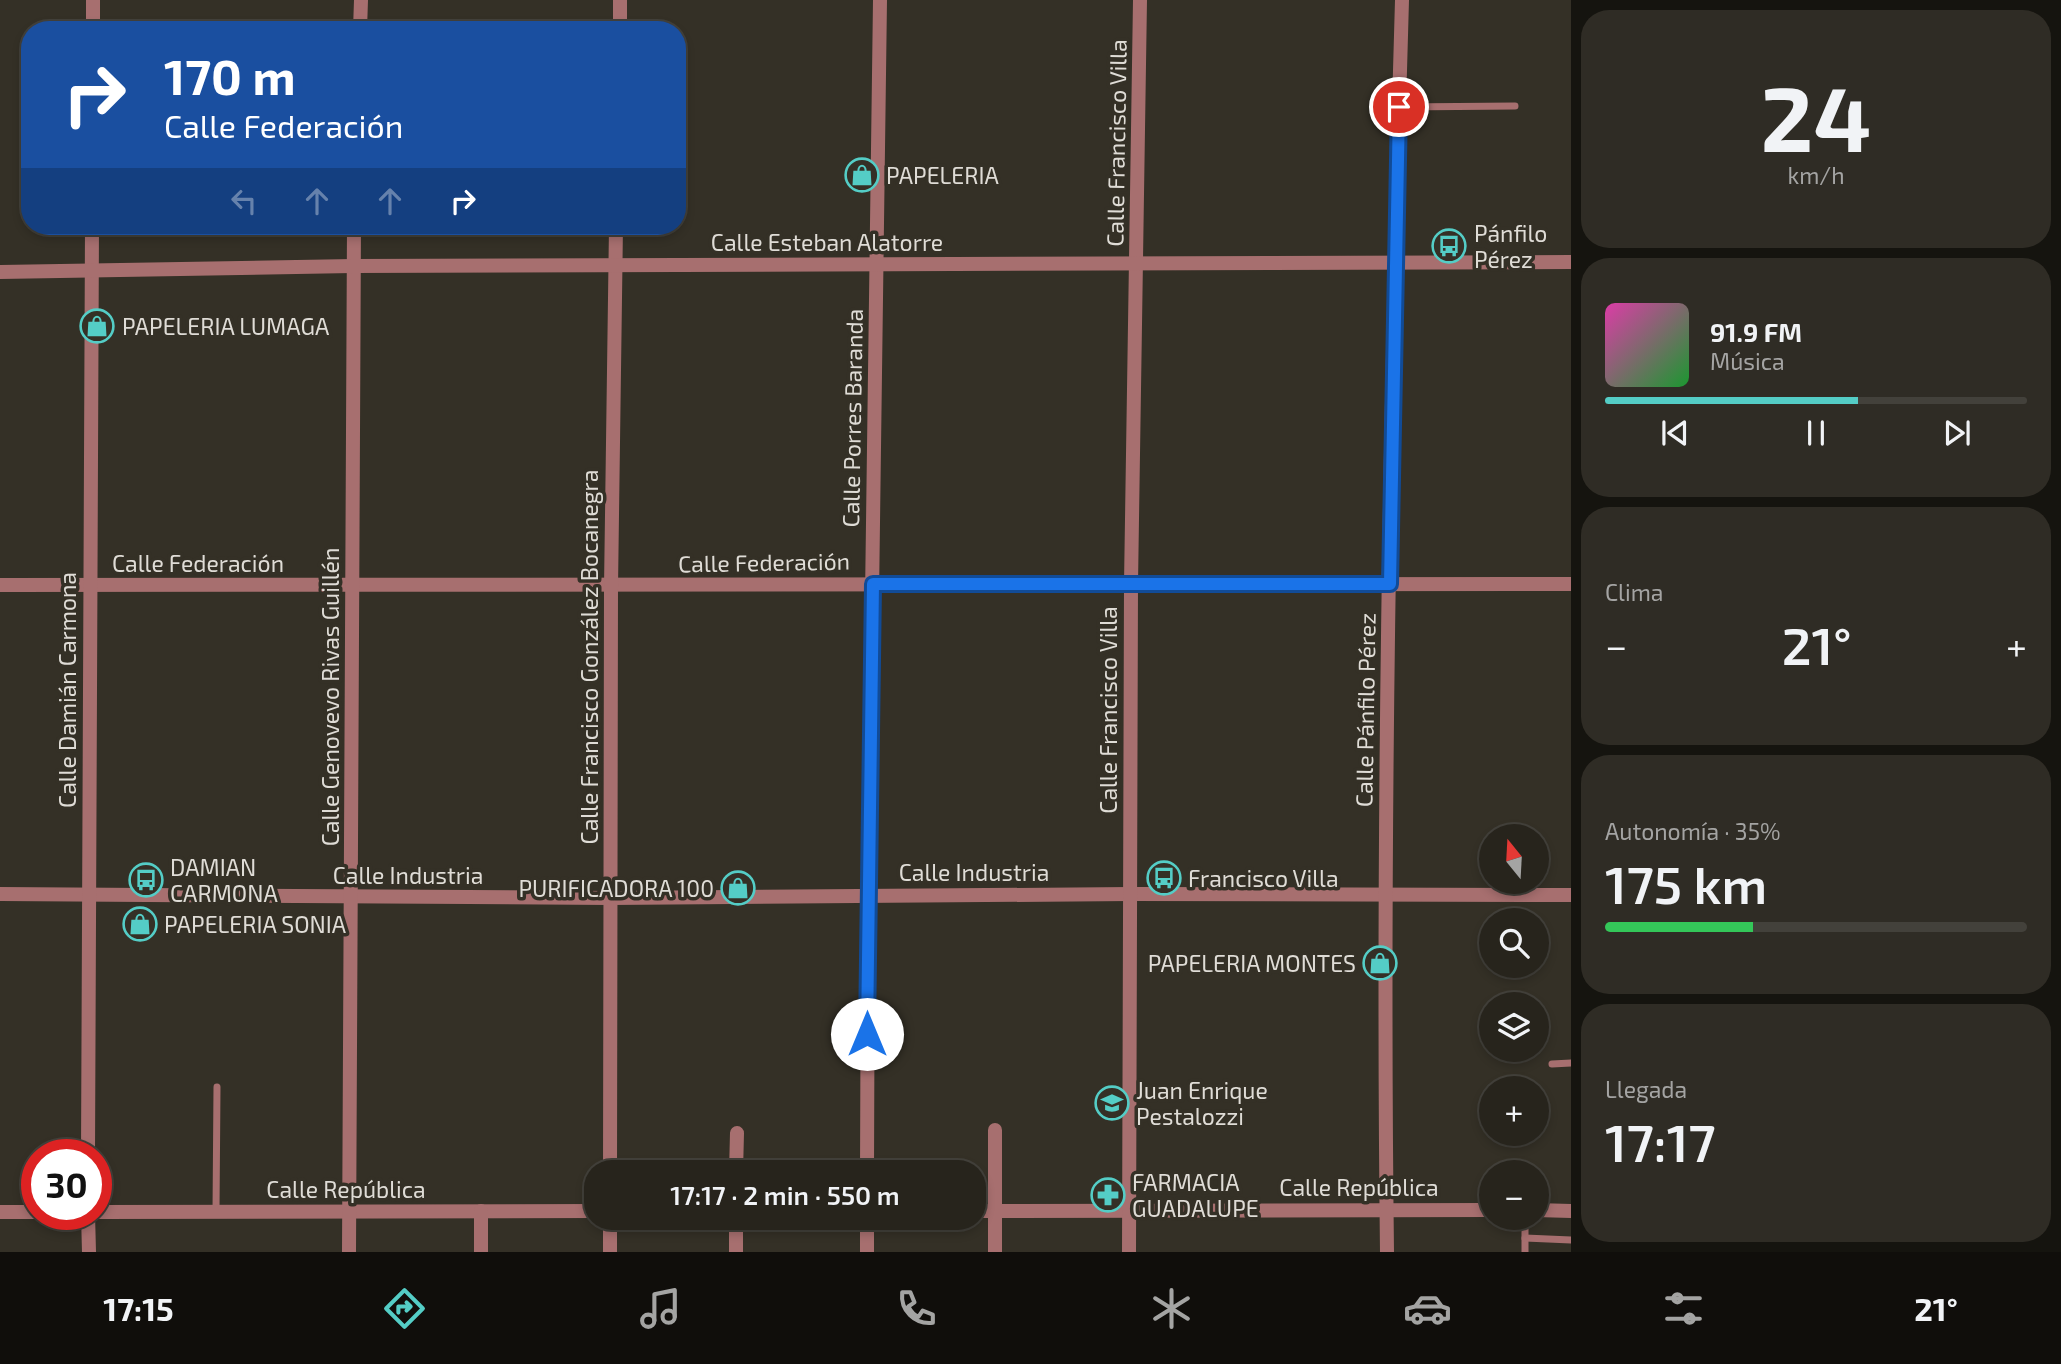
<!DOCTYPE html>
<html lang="es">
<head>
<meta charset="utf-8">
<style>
  :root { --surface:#27241c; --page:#2f2c25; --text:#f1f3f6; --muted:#a4a4a3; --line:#43413b; --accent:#54cdc6 }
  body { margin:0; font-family:"Exo 2",sans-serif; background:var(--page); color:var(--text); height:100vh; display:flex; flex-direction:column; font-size:26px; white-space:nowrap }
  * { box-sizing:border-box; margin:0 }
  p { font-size:23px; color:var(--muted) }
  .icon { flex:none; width:38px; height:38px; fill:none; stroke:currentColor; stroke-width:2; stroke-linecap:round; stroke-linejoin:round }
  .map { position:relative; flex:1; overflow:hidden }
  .panel { display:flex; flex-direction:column; gap:10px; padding:10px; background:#15140f; width:490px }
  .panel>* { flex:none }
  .guide { position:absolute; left:21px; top:21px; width:665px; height:214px; border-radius:28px; box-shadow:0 4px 10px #0003,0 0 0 2px var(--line); background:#1a4fa0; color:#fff; overflow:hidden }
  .needle { width:46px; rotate:342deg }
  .tools { position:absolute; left:1479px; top:824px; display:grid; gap:14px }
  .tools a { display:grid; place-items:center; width:70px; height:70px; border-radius:50%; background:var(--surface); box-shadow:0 4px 10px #0003,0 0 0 2px var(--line); font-size:35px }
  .speed { position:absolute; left:21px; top:1139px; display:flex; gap:14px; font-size:35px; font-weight:700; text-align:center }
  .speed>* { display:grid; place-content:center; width:91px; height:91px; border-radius:50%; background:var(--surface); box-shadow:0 4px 10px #0003,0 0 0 2px var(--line); line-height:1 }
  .speed .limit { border:10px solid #d22; background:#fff; color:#111 }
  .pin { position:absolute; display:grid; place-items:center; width:60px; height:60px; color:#fff; margin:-30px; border:4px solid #fff; border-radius:50%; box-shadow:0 2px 7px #0007 }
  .me { position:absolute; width:77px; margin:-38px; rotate:0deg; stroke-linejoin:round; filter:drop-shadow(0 0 5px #0008) }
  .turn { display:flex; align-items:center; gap:24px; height:147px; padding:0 28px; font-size:32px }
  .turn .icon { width:91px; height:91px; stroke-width:2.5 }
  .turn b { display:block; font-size:49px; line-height:60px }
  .lanes { display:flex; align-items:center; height:66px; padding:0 28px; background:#0003; justify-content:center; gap:35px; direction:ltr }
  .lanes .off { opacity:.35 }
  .big { font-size:52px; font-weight:600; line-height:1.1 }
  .panel .tile { flex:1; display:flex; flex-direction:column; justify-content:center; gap:10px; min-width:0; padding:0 24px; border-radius:28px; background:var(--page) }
  .panel .dial { align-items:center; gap:0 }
  .dial b { font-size:91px; line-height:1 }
  .song { display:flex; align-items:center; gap:21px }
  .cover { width:84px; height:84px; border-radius:10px; background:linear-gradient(135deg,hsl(320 70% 55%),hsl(130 70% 35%)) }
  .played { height:7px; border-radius:4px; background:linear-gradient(90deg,var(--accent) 60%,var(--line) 60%) }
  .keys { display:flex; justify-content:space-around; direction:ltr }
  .heat { display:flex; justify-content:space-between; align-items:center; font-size:38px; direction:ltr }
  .charge { height:10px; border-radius:5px; background:linear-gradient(90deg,#34c759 35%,var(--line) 0) }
  .trip { position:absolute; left:584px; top:1160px; width:402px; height:70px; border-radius:28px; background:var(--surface); box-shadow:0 4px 10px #0003,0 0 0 2px var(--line); font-weight:600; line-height:70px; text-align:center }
  .dock { display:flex; height:112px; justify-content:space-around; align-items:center; background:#100e0b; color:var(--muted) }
  .dock .icon { width:49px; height:49px }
  .dock .active { color:var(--accent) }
  .dock b { font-size:32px; color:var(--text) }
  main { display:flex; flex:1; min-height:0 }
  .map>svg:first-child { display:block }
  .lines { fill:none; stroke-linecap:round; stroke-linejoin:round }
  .service { stroke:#a76f6f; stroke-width:7 }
  .minor { stroke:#a76f6f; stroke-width:14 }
  .tertiary { stroke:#a76f6f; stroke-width:14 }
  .route-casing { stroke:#114b97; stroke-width:18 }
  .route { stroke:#1a73e8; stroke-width:12 }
  .labels { text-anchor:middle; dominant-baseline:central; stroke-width:7; stroke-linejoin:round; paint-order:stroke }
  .street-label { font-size:23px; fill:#dfdcd6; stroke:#343026 }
  .poi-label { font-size:23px; fill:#dfdcd6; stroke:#343026; text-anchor:start }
</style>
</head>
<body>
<main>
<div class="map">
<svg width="1571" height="1252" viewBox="0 0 1571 1252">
  <rect width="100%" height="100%" fill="#343026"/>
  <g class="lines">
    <g class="service">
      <polyline points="1400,107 1515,106"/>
      <polyline points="1552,1064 1571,1063"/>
      <polyline points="216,1211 217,1087"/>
      <polyline points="1525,1218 1525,1252"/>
      <polyline points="1525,1238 1571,1240"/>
    </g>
    <g class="minor">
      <polyline points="93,30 93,0"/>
      <polyline points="360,30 361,0"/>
      <polyline points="620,30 620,0"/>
      <polyline points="0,585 1571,584"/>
      <polyline points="0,894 610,898 1131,894 1571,895"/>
      <polyline points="88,1155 92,226"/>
      <polyline points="610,1172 611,587 616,226"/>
      <polyline points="736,1172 737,1133"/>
      <polyline points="867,1172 868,896 880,0"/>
      <polyline points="1536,1210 1571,1211"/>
      <polyline points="975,1211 1491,1210"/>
      <polyline points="0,1212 37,1212"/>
      <polyline points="96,1212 597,1211"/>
      <polyline points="88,1214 89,1252"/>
      <polyline points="349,1252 354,226"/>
      <polyline points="481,1252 481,1211"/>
      <polyline points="610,1252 610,1218"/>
      <polyline points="736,1252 736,1218"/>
      <polyline points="867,1252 867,1218"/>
      <polyline points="995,1252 995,1130"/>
      <polyline points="1129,1252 1131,584 1140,0"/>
      <path d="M1387,1252C1382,835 1390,417 1402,0"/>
    </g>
    <polyline class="tertiary" points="0,272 353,266 1571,262"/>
  </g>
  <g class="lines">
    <defs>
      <polyline id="route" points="867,1034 873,584 1390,584 1399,107"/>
    </defs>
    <use href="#route" class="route-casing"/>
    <use href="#route" class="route"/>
  </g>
  <defs>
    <symbol id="shop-ring" viewBox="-11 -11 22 22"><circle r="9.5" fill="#343026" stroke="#54cdc6" stroke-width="1.5"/><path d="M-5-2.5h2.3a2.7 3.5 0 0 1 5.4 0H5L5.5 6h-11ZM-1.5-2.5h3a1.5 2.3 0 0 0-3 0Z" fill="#54cdc6"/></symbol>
    <symbol id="bus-ring" viewBox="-11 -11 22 22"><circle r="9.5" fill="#343026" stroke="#54cdc6" stroke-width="1.5"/><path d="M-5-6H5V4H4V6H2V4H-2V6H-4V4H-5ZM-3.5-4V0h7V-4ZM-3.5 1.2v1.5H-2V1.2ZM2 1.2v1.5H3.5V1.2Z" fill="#54cdc6"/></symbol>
    <symbol id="school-ring" viewBox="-11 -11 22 22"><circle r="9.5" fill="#343026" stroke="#54cdc6" stroke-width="1.5"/><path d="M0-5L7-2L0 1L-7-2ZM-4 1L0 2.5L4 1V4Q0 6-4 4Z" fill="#54cdc6"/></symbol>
    <symbol id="pharmacy-ring" viewBox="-11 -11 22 22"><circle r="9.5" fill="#343026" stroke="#54cdc6" stroke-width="1.5"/><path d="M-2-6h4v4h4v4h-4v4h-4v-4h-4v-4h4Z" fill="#54cdc6"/></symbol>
  </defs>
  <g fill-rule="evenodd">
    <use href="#shop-ring" x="843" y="156" width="38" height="38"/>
    <use href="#bus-ring" x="1430" y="227" width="38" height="38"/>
    <use href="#shop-ring" x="78" y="307" width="38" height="38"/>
    <use href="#bus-ring" x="1145" y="859" width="38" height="38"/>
    <use href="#bus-ring" x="127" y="861" width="38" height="38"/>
    <use href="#shop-ring" x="719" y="869" width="38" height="38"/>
    <use href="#shop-ring" x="121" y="905" width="38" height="38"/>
    <use href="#shop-ring" x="1361" y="944" width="38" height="38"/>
    <use href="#school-ring" x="1093" y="1084" width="38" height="38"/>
    <use href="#pharmacy-ring" x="1089" y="1176" width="38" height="38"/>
  </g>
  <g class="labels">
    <g class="street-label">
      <text transform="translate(1116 143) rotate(-89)">Calle Francisco Villa</text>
      <text x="827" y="242">Calle Esteban Alatorre</text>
      <text transform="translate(852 418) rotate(-89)">Calle Porres Baranda</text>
      <text transform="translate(764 562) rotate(-1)">Calle Federación</text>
      <text x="198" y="563">Calle Federación</text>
      <text transform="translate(589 657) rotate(-90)">Calle Francisco González Bocanegra</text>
      <text transform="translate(67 690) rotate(-90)">Calle Damián Carmona</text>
      <text transform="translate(330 697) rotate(-90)">Calle Genovevo Rivas Guillén</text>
      <text transform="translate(1108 710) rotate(-90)">Calle Francisco Villa</text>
      <text transform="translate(1365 710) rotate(-89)">Calle Pánfilo Pérez</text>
      <text x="974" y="872">Calle Industria</text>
      <text x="408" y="875">Calle Industria</text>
      <text x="1359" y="1187">Calle República</text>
      <text x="346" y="1189">Calle República</text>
    </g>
    <g class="poi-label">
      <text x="886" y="175">PAPELERIA</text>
      <text x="1474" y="233">Pánfilo<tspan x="1474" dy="26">Pérez</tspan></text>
      <text x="122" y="326">PAPELERIA LUMAGA</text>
      <text x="170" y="867">DAMIAN<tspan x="170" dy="26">CARMONA</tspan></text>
      <text x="1188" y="878">Francisco Villa</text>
      <text x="714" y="888" text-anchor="end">PURIFICADORA 100</text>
      <text x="164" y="924">PAPELERIA SONIA</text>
      <text x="1356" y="963" text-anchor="end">PAPELERIA MONTES</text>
      <text x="1136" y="1090">Juan Enrique<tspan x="1136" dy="26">Pestalozzi</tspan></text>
      <text x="1132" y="1182">FARMACIA<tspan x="1132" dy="26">GUADALUPE</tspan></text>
    </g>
  </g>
</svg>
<div class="tools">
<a><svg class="needle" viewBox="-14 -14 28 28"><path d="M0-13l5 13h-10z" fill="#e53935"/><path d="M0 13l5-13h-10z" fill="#a4a4a3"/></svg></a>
<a><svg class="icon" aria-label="search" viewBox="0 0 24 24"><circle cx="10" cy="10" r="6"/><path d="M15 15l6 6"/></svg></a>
<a><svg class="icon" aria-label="layers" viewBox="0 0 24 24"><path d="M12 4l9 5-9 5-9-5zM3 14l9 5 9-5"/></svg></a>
<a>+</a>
<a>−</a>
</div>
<div class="speed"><div class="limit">30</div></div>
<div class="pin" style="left:1399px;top:107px;background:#d93025"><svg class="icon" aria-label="arrive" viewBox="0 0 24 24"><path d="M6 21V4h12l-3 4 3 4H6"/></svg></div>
<svg class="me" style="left:867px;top:1034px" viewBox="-20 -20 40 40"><circle r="19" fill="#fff"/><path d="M0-13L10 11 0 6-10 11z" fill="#1a73e8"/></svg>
<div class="trip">17:17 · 2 min · 550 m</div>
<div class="guide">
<div class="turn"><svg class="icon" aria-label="right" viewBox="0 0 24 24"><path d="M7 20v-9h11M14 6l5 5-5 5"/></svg><div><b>170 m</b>Calle Federación</div></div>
<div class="lanes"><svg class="icon off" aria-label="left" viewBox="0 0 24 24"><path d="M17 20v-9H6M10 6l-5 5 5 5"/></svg><svg class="icon off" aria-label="ahead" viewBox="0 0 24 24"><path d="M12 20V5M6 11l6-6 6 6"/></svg><svg class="icon off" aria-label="ahead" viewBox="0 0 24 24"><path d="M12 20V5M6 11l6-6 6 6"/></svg><svg class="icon" aria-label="right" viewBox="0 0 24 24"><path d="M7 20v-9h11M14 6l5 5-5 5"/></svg></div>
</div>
</div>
<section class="panel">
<div class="tile dial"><b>24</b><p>km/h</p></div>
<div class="tile">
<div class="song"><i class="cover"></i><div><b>91.9 FM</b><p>Música</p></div></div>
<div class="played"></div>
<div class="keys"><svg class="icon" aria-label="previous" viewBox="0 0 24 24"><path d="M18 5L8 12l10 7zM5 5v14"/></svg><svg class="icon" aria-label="pause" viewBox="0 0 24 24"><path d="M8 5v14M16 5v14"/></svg><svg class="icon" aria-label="next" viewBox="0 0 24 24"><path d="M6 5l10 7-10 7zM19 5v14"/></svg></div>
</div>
<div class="tile"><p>Clima</p>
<div class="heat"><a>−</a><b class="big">21°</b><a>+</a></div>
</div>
<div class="tile"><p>Autonomía · 35%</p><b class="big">175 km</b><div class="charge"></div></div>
<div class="tile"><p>Llegada</p><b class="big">17:17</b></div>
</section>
</main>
<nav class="dock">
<b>17:15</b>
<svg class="icon active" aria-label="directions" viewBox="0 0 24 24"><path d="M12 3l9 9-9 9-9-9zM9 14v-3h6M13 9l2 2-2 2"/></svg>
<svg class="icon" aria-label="music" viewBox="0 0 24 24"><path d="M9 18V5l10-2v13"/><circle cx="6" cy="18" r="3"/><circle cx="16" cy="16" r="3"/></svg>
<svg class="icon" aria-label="phone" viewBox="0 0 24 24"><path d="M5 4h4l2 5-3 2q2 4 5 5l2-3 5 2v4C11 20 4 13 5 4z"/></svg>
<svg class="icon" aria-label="climate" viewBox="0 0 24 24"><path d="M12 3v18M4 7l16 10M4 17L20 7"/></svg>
<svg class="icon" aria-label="car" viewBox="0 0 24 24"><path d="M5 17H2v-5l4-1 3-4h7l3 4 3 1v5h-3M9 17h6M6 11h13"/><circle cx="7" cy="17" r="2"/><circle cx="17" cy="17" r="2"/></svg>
<svg class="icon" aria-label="filters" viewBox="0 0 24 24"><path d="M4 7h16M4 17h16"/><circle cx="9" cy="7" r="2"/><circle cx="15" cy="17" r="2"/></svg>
<b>21°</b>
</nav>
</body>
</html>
